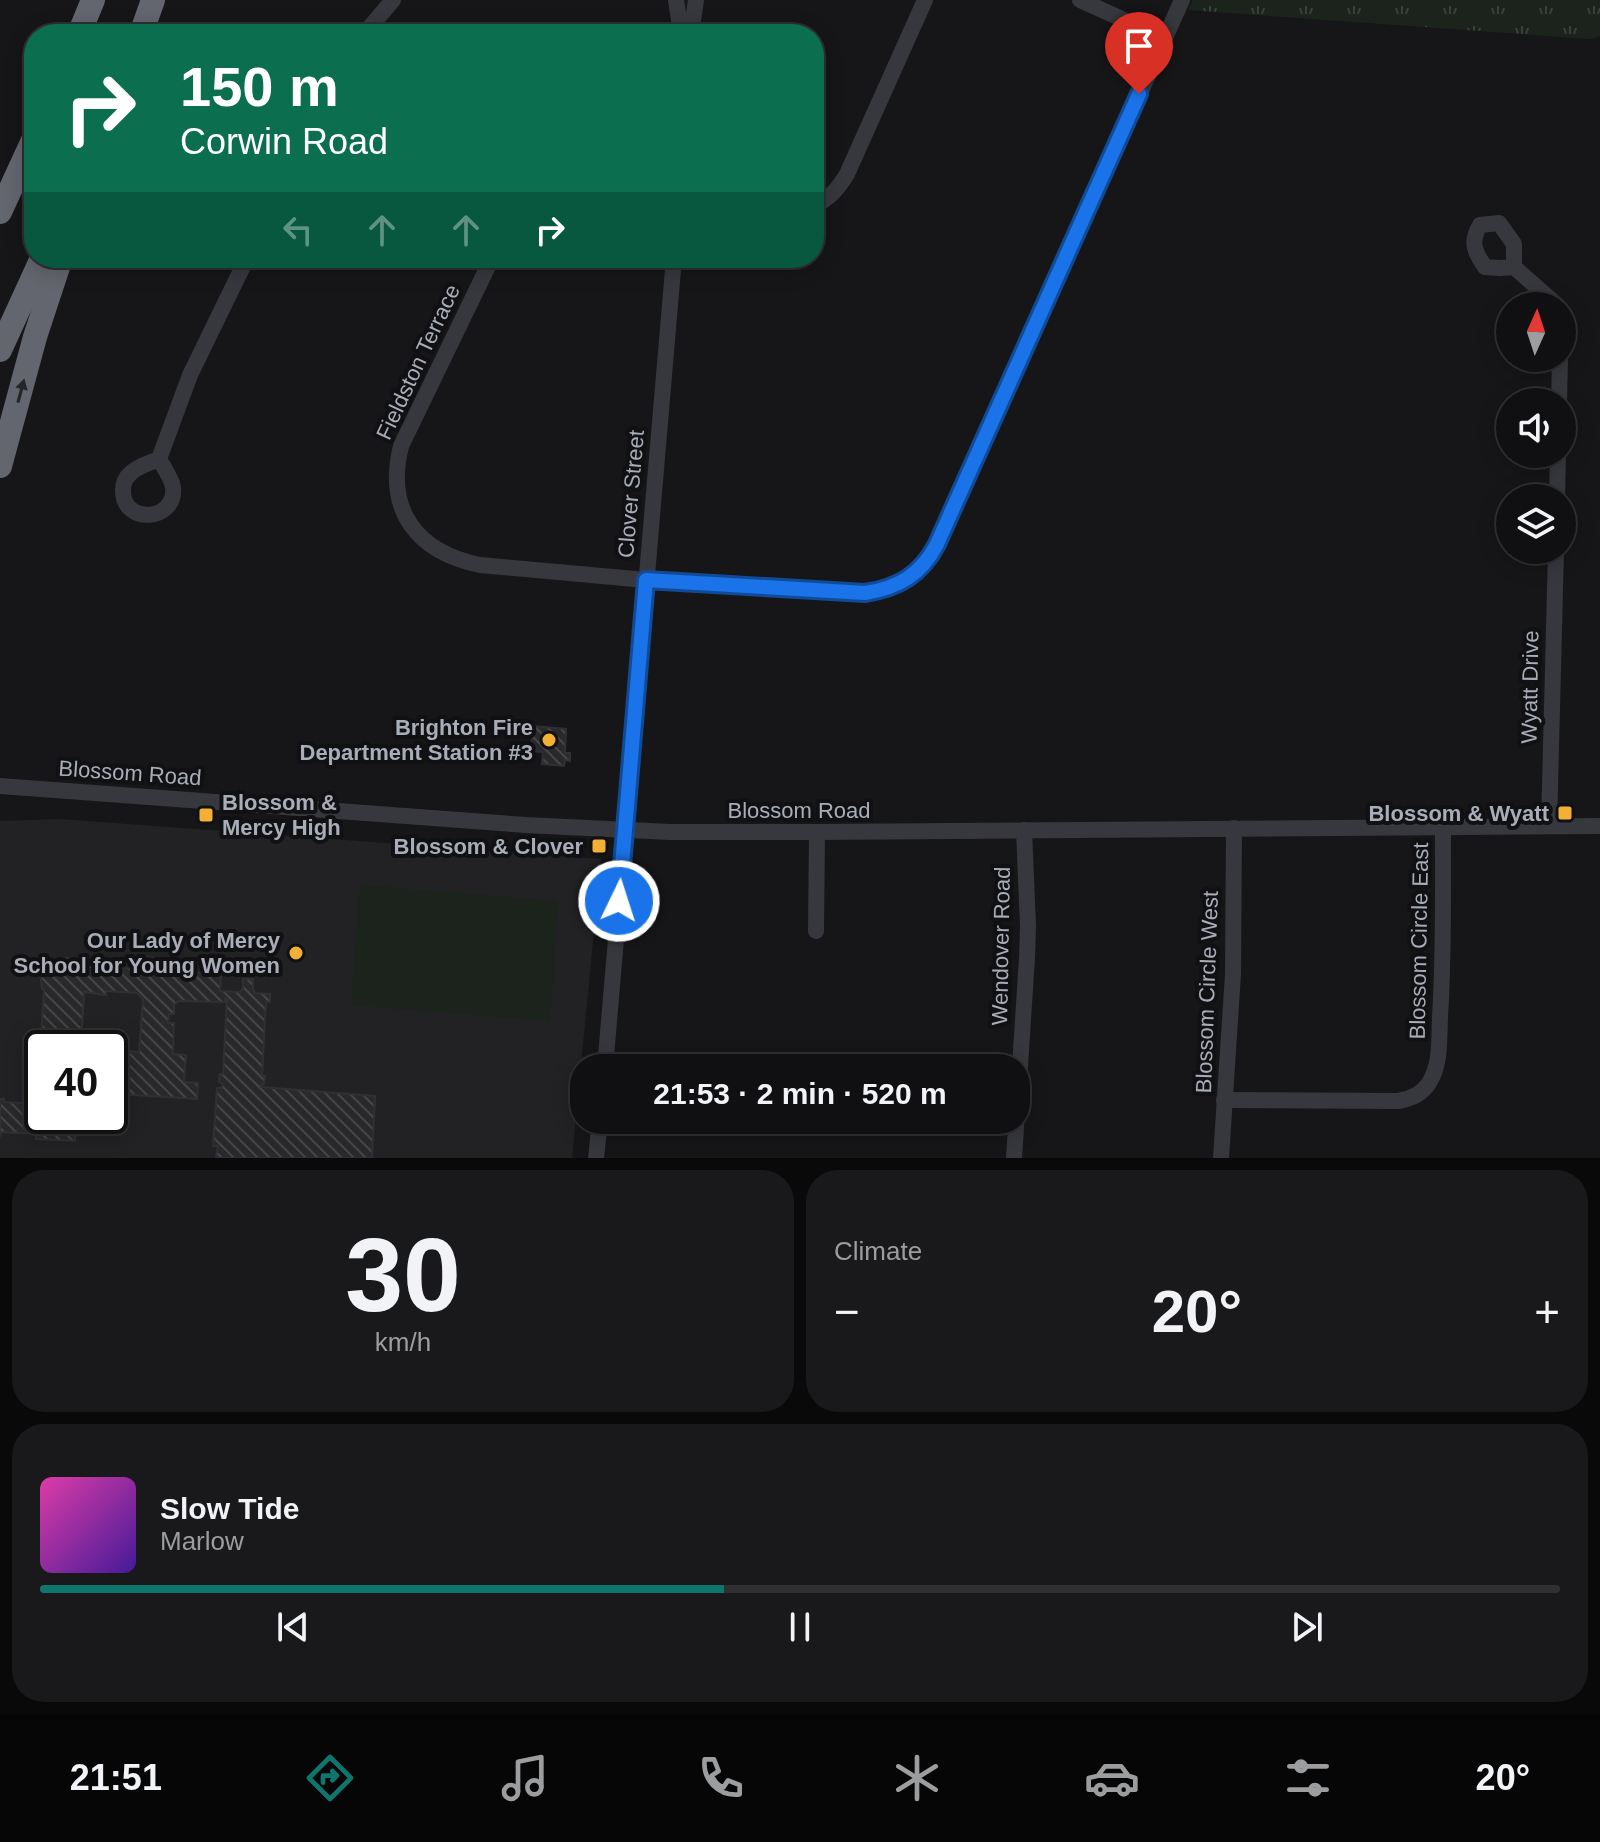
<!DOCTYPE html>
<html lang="en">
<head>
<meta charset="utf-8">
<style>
  :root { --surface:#101012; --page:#19191b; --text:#f1f3f6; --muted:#9c9d9f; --line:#303032; --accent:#0f766e }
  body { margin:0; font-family:Helvetica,sans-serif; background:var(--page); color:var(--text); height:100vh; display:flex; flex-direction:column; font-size:30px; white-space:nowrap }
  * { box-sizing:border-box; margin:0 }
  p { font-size:26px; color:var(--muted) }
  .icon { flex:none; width:44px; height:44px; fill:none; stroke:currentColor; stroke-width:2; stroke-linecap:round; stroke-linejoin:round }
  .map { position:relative; height:1158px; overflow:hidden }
  .details { display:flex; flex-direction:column; gap:12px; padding:12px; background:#09090a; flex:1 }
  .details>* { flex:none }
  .hud { position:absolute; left:24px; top:24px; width:800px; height:244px; border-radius:32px; box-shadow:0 4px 20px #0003,0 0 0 2px var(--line); background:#0b6e4f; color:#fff; overflow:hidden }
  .needle { width:52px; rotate:3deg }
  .buttons { position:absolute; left:1496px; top:292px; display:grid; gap:16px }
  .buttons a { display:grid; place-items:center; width:80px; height:80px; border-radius:50%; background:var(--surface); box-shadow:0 4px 20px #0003,0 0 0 2px var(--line); font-size:40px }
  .speed { position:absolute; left:24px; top:1030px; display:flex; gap:16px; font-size:40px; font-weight:700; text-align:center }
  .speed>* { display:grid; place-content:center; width:104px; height:104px; border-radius:50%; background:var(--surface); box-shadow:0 4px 20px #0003,0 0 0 2px var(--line); line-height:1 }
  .speed .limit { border:4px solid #111; border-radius:12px; background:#fff; color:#111 }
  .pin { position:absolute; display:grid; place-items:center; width:68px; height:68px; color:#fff; margin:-82px -34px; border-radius:50% 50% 50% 0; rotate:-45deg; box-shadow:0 0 8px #0007 }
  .pin .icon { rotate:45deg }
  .me { position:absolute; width:88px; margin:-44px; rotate:4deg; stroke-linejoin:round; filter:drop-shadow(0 0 6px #0008) }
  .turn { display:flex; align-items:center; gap:28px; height:168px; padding:0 24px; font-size:36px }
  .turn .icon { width:104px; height:104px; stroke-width:2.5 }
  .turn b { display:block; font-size:56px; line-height:68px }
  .lanes { display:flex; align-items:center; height:76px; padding:0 24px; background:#0003; justify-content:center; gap:40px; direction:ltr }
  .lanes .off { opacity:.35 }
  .big { font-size:60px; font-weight:700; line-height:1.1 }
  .details .widget { flex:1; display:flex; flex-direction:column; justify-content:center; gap:12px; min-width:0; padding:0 28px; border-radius:32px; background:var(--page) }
  .details .dial { align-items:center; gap:0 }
  .dial b { font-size:104px; line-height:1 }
  .song { display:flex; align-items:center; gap:24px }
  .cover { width:96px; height:96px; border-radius:12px; background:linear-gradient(135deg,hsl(320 70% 55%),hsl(260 70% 35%)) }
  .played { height:8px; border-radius:4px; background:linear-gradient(90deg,var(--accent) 45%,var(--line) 45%) }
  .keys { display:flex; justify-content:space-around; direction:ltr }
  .heat { display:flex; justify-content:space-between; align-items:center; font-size:44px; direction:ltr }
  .details .tiles { flex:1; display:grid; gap:12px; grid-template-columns:1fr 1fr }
  .widget:last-child { grid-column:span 2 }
  .trip { position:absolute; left:570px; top:1054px; width:460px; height:80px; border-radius:32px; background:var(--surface); box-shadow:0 4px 20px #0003,0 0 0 2px var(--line); font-weight:700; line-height:80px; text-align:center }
  .menu { display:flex; height:128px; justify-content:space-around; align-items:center; background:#060607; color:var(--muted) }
  .menu .icon { width:56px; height:56px }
  .menu .active { color:var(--accent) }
  .menu b { font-size:36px; color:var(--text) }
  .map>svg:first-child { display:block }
  .built { fill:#222225; fill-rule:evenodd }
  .grass { fill:url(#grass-tufts) }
  .garden { fill:#1c231d }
  .building { fill:url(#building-back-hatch); stroke:#303034; stroke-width:2 }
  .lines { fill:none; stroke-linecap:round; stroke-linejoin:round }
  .minor { stroke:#37383d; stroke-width:16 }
  .highway { stroke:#63666e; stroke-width:24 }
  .oneway { fill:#26262a }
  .route-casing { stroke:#114b97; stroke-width:20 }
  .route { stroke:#1a73e8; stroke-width:14 }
  .poi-dot { fill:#f2b134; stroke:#111113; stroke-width:3 }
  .labels { text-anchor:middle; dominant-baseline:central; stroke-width:8; stroke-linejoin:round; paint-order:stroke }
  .street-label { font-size:22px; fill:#a8adb8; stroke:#111113 }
  .poi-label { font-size:22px; font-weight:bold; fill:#a8adb8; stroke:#111113; text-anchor:end }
</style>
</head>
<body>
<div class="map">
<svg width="1600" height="1158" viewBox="0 0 1600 1158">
  <defs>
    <pattern id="grass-tufts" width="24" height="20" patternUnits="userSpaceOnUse" patternTransform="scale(2)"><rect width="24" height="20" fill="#1c231d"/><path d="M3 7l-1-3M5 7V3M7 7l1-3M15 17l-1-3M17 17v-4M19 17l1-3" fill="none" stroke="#3a403c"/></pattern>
    <pattern id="building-back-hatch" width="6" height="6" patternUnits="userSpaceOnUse" patternTransform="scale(2)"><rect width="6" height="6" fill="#29292c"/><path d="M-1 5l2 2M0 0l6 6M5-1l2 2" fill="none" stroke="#454548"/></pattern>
  </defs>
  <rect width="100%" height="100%" fill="#161618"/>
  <path class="built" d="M60,819L601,859L572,1158H0V821ZM42,1048H110V1116H42Z"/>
  <polygon class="grass" points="1193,0 1600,0 1600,36 1591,39 1188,10"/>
  <polygon class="garden" points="360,885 558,901 550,1021 351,1005"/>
  <g class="building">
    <polygon points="533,726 566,729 565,753 570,753 570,761 565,760 564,766 542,764 543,752 531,751"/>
    <polygon points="141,957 176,959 175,971 221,974 220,991 240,992 243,988 243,979 253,979 253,989 255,993 270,994 270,1002 266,1002 262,1076 265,1076 264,1084 262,1084 261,1087 375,1096 372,1158 216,1158 218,1146 213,1146 217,1088 222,1088 222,1083 219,1082 220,1074 223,1074 227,999 225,999 225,1002 179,1001 174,1005 174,1014 169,1014 168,1023 174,1023 173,1054 186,1055 184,1082 198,1083 197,1099 117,1094 120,1050 139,1052 143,999 137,993 106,991 106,995 84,992 81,1048 42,1048 42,1116 76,1116 75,1141 36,1139 36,1134 1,1132 0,1137 0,1099 4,1099 4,1102 37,1104 44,990 42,989 41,979 44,960 57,961 61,958 70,958 73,962 87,963 87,966 141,969"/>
  </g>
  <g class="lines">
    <g class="minor">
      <polyline points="676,0 681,34"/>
      <polyline points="1080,0 1164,38"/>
      <polyline points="364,34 393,0"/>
      <polyline points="691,34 696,0"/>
      <path d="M814,206C830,198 838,189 847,174L925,0"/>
      <path d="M492,258L401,446C385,511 417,552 480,565L646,580L849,593C890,593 918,581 937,544L1182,0"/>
      <path d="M1514,267V244L1499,223L1480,225C1470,242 1474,251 1485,267L1500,268L1514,267L1558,306"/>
      <polyline points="1559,402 1560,358"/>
      <polyline points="159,459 190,375 247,258"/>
      <path d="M159,459C164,468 171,477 173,487C177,522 122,525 123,490C123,483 126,477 131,473C138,466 150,463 159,459Z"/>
      <polyline points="1557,498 1558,454"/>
      <polyline points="0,786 526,825 670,832 817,832 1600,826"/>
      <polyline points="1549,826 1556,550"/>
      <polyline points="816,931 817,832"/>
      <polyline points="605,1068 674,258"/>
      <path d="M1224,1100L1398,1101C1411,1099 1422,1094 1429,1083C1441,1065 1439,1038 1440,1017C1444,954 1443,890 1443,827"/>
      <polyline points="596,1158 600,1120"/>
      <polyline points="1014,1158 1027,958 1028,926 1024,830"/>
      <polyline points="1221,1158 1233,974 1234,828"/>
    </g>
    <g class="highway">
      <polyline points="79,34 93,0"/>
      <polyline points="141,34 153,0"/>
      <polyline points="0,212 34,138"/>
      <polyline points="0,350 42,258"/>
      <polyline points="0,466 35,337 61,258"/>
    </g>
  </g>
  <defs><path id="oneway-solid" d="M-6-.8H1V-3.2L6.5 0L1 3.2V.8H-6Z" transform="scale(2)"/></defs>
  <use class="oneway" href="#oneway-solid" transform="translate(21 391) rotate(-75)"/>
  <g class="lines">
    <defs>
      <path id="route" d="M619,901L646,580L865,593C898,588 921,575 937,544L1139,94"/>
    </defs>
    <use href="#route" class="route-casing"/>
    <use href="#route" class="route"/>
  </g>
  <g class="poi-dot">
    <circle cx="549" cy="740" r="8"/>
    <rect x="1557" y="805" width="16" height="16" rx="4"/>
    <rect x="198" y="807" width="16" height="16" rx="4"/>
    <rect x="591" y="838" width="16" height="16" rx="4"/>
    <circle cx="296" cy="953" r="8"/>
  </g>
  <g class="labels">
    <g class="street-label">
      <text transform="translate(418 362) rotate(-65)">Fieldston Terrace</text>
      <text transform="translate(631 494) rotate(-85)">Clover Street</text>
      <text transform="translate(1530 687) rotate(-89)">Wyatt Drive</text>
      <text transform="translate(130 773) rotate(4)">Blossom Road</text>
      <text x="799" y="810">Blossom Road</text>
      <text transform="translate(1419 941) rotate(-89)">Blossom Circle East</text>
      <text transform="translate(1001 946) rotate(-89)">Wendover Road</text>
      <text transform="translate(1207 992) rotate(-88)">Blossom Circle West</text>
    </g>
    <g class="poi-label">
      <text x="533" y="727">Brighton Fire<tspan x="533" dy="25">Department Station #3</tspan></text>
      <text x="222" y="802" text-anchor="start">Blossom &amp;<tspan x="222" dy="25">Mercy High</tspan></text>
      <text x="1549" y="813">Blossom &amp; Wyatt</text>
      <text x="583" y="846">Blossom &amp; Clover</text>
      <text x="280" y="940">Our Lady of Mercy<tspan x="280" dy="25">School for Young Women</tspan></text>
    </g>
  </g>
</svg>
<div class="buttons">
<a><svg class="needle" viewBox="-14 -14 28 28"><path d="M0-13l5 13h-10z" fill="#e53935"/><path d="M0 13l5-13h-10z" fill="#9c9d9f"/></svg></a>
<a><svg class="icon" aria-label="sound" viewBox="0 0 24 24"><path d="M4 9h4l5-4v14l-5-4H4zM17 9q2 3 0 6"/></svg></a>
<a><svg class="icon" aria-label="layers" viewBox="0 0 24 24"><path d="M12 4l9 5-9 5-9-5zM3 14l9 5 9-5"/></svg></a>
</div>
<div class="speed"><div class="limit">40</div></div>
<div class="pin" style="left:1139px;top:94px;background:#d93025"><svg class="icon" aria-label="arrive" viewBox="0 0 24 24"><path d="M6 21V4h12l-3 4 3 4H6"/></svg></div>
<svg class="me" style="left:619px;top:901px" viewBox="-20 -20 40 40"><circle r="17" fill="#1a73e8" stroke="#fff" stroke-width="3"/><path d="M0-11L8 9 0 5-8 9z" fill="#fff"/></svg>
<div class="trip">21:53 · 2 min · 520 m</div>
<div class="hud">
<div class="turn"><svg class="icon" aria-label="right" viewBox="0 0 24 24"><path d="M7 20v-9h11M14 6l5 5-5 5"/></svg><div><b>150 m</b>Corwin Road</div></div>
<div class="lanes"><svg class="icon off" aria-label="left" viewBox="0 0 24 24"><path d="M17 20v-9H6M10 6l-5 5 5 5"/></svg><svg class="icon off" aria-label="ahead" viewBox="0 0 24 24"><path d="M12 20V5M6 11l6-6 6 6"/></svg><svg class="icon off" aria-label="ahead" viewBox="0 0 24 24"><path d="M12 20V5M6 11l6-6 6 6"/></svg><svg class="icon" aria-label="right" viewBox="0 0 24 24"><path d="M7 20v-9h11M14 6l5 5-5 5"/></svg></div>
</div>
</div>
<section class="details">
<div class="tiles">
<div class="widget dial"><b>30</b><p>km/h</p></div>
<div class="widget"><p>Climate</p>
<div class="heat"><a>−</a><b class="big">20°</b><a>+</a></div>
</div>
<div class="widget">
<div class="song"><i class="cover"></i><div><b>Slow Tide</b><p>Marlow</p></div></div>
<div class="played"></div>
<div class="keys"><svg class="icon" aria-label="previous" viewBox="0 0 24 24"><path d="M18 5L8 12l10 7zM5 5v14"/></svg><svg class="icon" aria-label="pause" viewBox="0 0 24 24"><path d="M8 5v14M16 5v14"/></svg><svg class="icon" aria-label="next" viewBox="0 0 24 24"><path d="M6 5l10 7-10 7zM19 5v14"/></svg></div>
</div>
</div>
</section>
<nav class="menu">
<b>21:51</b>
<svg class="icon active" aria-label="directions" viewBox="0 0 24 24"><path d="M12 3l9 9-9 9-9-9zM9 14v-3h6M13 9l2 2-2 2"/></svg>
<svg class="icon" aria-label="music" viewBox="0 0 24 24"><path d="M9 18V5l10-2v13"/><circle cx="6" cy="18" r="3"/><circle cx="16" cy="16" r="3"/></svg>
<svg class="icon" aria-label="phone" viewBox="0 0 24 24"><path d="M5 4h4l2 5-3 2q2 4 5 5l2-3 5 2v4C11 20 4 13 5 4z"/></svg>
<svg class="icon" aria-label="climate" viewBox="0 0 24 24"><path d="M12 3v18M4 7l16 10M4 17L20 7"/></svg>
<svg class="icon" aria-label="car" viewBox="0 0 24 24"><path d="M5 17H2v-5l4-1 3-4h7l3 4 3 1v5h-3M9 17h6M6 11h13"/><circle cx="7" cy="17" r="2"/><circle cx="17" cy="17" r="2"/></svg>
<svg class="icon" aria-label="filters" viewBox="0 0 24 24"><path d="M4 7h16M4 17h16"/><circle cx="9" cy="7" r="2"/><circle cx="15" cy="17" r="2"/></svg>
<b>20°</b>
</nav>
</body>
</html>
